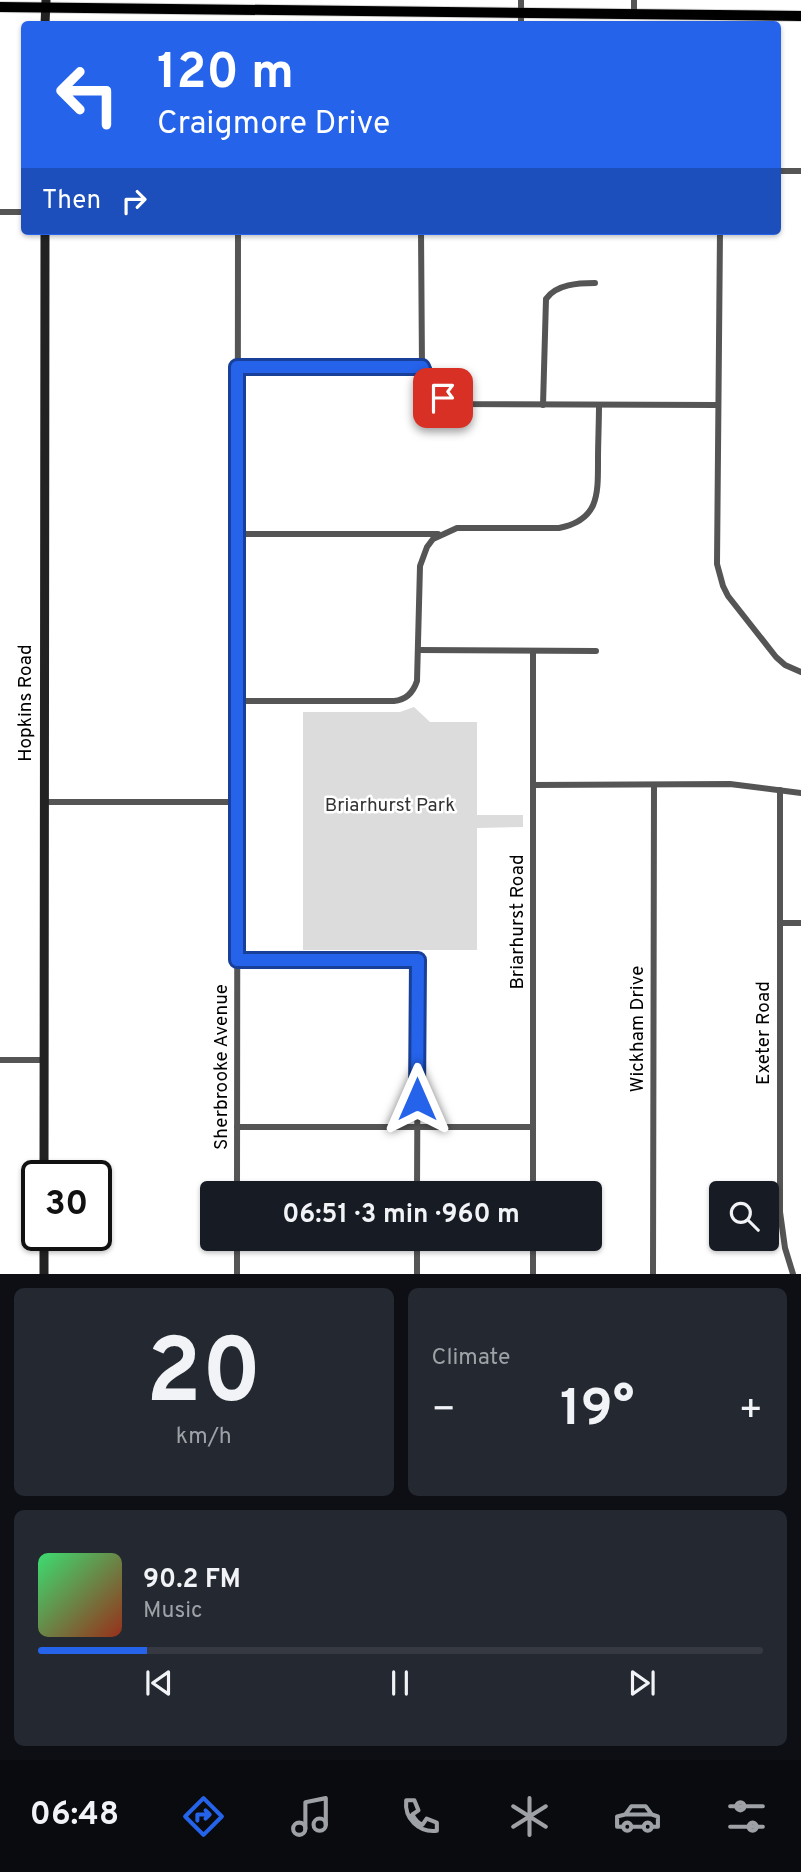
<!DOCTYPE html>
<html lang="en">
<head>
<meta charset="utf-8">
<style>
  :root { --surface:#171b24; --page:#242831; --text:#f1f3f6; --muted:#9ea1a6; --line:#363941; --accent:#2563eb }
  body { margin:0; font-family:Overpass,sans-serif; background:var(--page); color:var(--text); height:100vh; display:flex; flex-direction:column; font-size:26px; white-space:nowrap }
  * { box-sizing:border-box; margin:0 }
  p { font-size:23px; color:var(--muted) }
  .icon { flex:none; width:38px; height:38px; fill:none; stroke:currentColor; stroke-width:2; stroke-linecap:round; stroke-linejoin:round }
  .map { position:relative; height:1274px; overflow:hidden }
  .side { display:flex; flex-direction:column; gap:14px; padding:14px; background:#0d0f14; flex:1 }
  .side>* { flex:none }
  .guide { position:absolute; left:21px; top:21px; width:760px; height:214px; border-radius:7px; box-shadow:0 2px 5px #0004; background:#2563eb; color:#fff; overflow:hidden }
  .tools { position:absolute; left:709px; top:1181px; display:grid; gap:14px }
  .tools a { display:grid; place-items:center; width:70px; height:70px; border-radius:7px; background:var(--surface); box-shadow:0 2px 5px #0004; font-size:35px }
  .speed { position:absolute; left:21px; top:1160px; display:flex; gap:14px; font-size:35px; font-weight:700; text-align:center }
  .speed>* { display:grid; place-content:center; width:91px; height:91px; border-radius:50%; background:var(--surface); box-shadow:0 2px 5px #0004; line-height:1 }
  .speed .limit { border:4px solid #111; border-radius:10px; background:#fff; color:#111 }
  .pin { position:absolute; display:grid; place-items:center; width:60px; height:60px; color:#fff; margin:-30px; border-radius:14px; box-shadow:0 4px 10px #0006 }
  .me { position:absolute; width:77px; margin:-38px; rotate:0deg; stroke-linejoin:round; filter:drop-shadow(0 0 5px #0008) }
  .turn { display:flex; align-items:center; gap:24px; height:147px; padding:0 21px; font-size:32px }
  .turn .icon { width:91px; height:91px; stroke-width:2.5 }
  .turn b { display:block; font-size:49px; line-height:60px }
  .then { display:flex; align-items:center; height:66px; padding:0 21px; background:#0003; gap:14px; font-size:26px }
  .big { font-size:52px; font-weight:700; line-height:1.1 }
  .side .card { flex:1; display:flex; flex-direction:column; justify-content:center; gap:10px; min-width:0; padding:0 24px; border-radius:10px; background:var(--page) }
  .side .dial { align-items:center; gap:0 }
  .dial b { font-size:91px; line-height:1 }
  .song { display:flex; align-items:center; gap:21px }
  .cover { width:84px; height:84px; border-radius:10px; background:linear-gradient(135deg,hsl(140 70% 55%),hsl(10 70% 35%)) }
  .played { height:7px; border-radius:4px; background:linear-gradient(90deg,var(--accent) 15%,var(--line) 15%) }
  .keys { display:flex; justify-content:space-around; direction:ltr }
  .heat { display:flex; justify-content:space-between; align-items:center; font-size:38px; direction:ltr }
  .side .tiles { flex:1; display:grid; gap:14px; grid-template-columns:1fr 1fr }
  .card:last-child { grid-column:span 2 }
  .trip { position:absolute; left:200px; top:1181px; width:402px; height:70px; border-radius:7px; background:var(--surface); box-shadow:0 2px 5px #0004; font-weight:700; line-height:70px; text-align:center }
  .tab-bar { display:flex; height:112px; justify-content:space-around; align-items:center; background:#090b0e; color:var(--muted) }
  .tab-bar .icon { width:49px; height:49px }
  .tab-bar .active { color:var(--accent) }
  .tab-bar b { font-size:32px; color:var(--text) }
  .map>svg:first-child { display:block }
  .green { fill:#dcdcdc }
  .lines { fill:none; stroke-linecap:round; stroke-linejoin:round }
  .primary-casing { stroke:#dbdbdb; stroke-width:12 }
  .street { stroke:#555; stroke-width:6 }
  .secondary { stroke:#222; stroke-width:9 }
  .primary { stroke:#000; stroke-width:10 }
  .route-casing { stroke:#184099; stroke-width:18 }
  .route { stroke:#2563eb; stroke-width:12 }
  .labels { text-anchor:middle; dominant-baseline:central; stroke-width:5; stroke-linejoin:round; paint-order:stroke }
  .street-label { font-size:19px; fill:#000; stroke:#fff }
  .park-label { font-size:19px; fill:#333; stroke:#fff }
</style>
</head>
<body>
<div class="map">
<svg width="801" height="1274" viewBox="0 0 801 1274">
  <rect width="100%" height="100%" fill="#fff"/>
  <polygon class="green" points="414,707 430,722 477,722 477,815 523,815 523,827 477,828 477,950 303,950 303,712 400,712"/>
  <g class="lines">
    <defs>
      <polyline id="primary" points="0,7 801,16"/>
    </defs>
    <use href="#primary" class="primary-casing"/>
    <g class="street">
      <polyline points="521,0 521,24"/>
      <polyline points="634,14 634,0"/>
      <polyline points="777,171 801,171"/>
      <polyline points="0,212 24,212"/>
      <path d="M421,231L422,367C428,387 439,399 459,404L717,405"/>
      <polyline points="720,231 717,564 723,586 728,596 776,657 785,665 801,672"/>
      <polyline points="237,367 422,367"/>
      <path d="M543,405L546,299C556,284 579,283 595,283"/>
      <polyline points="237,534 438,534"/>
      <polyline points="418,650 596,651"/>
      <polyline points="533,651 533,1194"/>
      <path d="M237,701H394C406,700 413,693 417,681L420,566L427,547L433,539L457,528H559C599,520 598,495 598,460C598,442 599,423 599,405"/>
      <polyline points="533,785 730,784 801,793"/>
      <polyline points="780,790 780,1212 785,1248 793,1274"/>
      <polyline points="44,802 236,802"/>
      <polyline points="780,923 801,923"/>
      <polyline points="237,960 418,960 417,1194"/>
      <polyline points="0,1060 44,1060"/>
      <polyline points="237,1127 533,1127"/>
      <polyline points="237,1194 238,231"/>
      <polyline points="237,1239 237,1274"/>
      <polyline points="417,1274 417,1239"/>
      <polyline points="533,1274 533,1239"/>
      <polyline points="653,1274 654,785"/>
    </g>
    <g class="secondary">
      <polyline points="45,24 46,0"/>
      <polyline points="44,1176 45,231"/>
      <polyline points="44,1274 44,1236"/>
    </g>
    <use href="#primary" class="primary"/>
  </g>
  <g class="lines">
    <defs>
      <polyline id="route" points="417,1099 418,960 237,960 237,367 422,367 429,384 443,398"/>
    </defs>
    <use href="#route" class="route-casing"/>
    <use href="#route" class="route"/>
  </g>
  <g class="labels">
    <g class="street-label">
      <text transform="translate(26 703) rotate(-90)">Hopkins Road</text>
      <text transform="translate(518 922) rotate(-90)">Briarhurst Road</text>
      <text transform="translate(638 1029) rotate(-90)">Wickham Drive</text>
      <text transform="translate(764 1033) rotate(-90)">Exeter Road</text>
      <text transform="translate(222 1067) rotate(-90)">Sherbrooke Avenue</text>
    </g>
    <g class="park-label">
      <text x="390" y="806">Briarhurst Park</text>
    </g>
  </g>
</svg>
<div class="tools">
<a><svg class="icon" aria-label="search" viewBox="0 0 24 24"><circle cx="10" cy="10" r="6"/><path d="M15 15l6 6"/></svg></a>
</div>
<div class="speed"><div class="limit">30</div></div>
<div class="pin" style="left:443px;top:398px;background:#d93025"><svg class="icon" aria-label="arrive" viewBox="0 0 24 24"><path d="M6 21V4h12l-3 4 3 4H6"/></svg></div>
<svg class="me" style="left:417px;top:1099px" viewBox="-20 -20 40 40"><path d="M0-17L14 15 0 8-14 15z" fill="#2563eb" stroke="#fff" stroke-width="4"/></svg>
<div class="trip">06:51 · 3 min · 960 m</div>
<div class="guide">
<div class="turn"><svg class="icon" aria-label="left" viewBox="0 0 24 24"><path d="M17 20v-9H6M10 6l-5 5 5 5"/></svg><div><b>120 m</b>Craigmore Drive</div></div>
<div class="then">Then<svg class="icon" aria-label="right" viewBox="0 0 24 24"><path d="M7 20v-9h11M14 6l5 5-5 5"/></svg></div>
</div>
</div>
<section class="side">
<div class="tiles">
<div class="card dial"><b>20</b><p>km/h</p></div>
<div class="card"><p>Climate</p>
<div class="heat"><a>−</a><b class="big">19°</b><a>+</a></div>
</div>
<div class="card">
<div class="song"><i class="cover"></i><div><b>90.2 FM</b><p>Music</p></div></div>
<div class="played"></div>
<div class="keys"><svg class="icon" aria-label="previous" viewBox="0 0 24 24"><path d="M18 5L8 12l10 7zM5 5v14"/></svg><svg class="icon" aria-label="pause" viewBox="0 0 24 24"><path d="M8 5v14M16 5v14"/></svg><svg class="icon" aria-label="next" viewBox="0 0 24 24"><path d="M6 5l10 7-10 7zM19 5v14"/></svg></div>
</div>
</div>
</section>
<nav class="tab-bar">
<b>06:48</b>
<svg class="icon active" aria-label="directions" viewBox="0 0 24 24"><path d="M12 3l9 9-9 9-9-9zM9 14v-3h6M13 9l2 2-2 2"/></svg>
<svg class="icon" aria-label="music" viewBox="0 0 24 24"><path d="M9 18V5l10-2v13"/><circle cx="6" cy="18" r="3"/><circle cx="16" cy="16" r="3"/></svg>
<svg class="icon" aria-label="phone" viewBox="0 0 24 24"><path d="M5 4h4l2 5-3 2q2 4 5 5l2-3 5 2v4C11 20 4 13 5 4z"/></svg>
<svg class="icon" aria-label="climate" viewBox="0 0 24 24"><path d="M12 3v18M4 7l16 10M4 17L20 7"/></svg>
<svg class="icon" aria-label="car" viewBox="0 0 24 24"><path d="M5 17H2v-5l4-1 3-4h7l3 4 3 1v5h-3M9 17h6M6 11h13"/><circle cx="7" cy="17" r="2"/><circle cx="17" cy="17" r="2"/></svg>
<svg class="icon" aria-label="filters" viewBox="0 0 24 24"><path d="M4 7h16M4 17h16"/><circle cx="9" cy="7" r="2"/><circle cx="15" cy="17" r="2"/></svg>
</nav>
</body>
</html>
